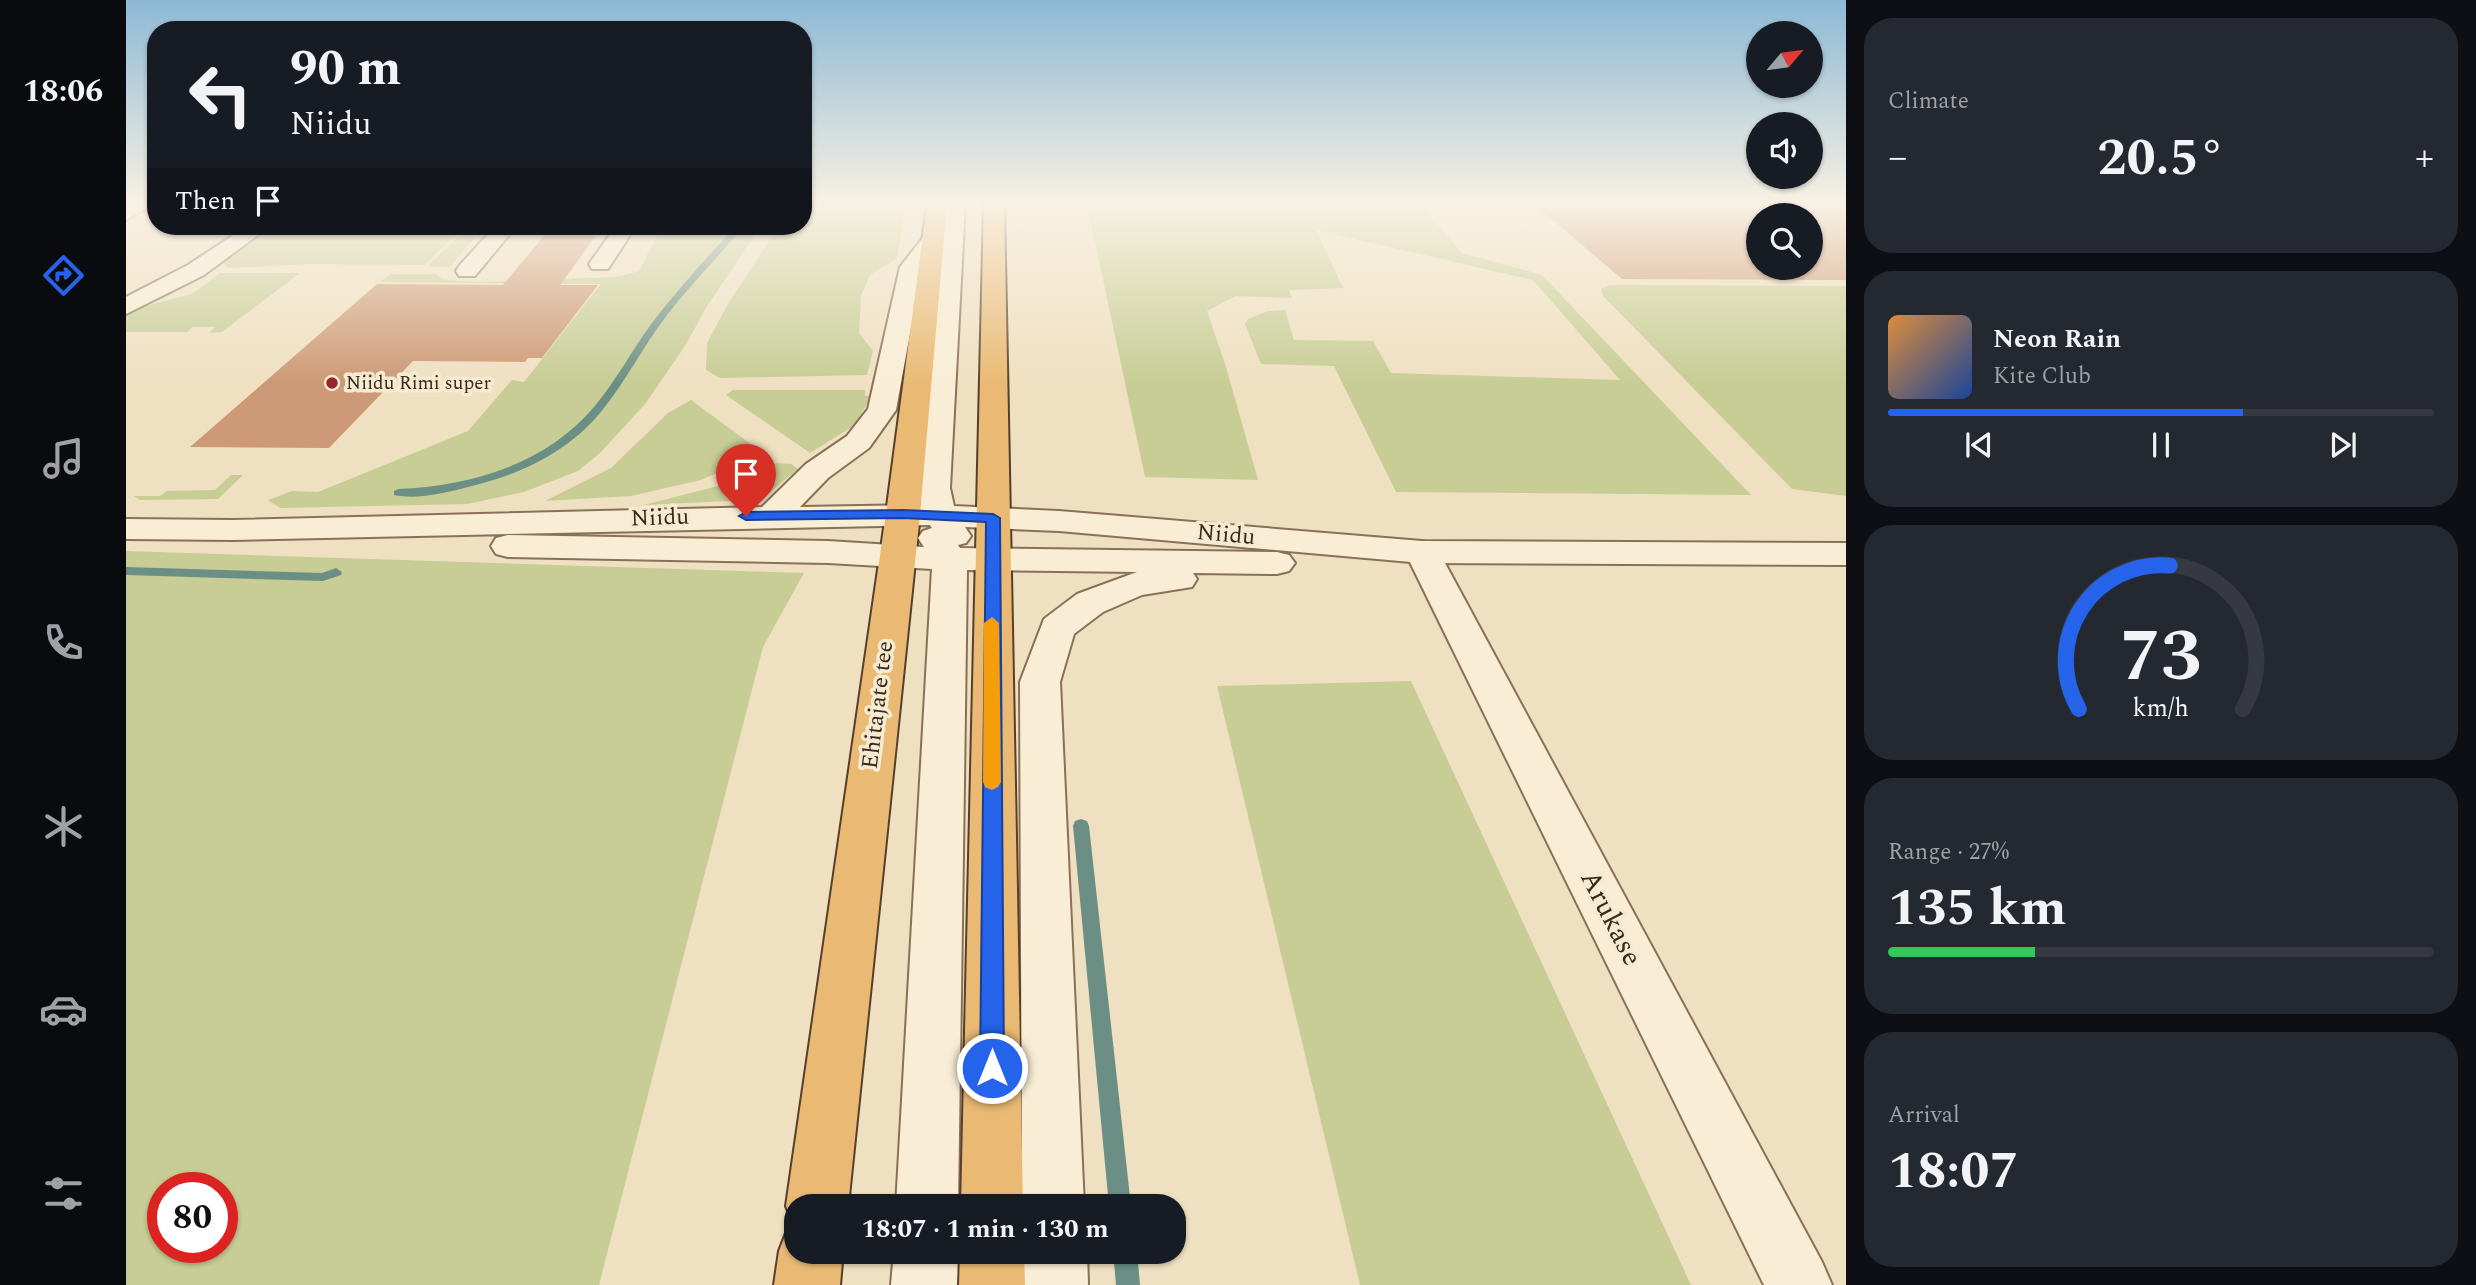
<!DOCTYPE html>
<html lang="en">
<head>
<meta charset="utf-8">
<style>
  :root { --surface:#171b24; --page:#242831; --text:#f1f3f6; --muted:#9ea1a6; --line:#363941; --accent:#2563eb }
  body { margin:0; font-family:Spectral,serif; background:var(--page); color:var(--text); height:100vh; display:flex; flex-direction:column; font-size:26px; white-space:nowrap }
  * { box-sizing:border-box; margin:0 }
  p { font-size:23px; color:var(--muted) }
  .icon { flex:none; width:38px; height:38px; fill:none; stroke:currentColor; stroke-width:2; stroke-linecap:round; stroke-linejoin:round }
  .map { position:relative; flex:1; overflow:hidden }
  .details { display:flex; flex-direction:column; gap:18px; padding:18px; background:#0d0f14; width:630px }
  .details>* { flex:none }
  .guide { position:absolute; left:21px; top:21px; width:665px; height:214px; border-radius:28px; box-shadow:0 2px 5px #0004; background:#171b24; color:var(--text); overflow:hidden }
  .needle { width:46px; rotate:61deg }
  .controls { position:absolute; left:1620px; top:21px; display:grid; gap:14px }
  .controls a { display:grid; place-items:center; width:77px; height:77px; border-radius:50%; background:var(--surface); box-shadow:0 2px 5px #0004; font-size:35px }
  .speed { position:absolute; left:21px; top:1172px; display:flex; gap:14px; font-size:35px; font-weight:700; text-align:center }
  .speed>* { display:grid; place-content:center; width:91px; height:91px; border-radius:50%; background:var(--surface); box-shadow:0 2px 5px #0004; line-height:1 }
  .speed .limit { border:10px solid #d22; background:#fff; color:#111 }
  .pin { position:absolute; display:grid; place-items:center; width:60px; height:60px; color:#fff; margin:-72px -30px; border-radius:50% 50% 50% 0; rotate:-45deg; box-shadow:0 0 7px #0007 }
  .pin .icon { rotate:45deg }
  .me { position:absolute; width:77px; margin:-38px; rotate:0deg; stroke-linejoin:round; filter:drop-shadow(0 0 5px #0008) }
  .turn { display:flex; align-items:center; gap:24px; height:147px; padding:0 28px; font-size:32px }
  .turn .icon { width:91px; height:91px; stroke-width:2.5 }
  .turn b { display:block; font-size:49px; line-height:60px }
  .then { display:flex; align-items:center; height:66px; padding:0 28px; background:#0003; gap:14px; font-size:26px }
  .big { font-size:52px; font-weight:700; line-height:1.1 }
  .details .card { flex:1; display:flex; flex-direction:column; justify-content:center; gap:10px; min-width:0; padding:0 24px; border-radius:28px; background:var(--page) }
  .details .dial { align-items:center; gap:0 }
  .dial svg { height:182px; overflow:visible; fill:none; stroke:var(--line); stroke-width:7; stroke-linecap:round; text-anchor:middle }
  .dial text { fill:var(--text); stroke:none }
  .song { display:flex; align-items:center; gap:21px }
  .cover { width:84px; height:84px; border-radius:10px; background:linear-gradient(135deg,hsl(30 70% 55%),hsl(220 70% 35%)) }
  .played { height:7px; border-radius:4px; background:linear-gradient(90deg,var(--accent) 65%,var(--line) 65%) }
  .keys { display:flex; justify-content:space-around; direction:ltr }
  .heat { display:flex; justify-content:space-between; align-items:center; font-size:38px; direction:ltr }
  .charge { height:10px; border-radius:5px; background:linear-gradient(90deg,#34c759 27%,var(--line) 0) }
  .trip { position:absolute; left:658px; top:1194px; width:402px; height:70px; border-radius:28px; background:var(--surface); box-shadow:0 2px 5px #0004; font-weight:700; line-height:70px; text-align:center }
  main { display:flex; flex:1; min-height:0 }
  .menu { display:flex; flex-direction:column; width:126px; justify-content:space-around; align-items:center; background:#090b0e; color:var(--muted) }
  .menu .icon { width:49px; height:49px }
  .menu .active { color:var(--accent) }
  .menu b { font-size:32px; color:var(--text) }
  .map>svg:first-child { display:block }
  .green { fill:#c7cd95; fill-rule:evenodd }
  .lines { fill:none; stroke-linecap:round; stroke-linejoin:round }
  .stream { fill:#6b8f85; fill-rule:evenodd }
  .building { fill:#cd9976; fill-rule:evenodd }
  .minor-casing { stroke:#887158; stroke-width:4 }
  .tertiary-casing { stroke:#887158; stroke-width:4 }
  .trunk-casing { stroke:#563f2d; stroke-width:4 }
  .minor { fill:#f9eed5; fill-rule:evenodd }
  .tertiary { fill:#f9eed5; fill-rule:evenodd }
  .trunk { fill:#eaba74; fill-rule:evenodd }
  .route { fill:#2563eb; stroke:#184099; stroke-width:2 }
  .slow { fill:#f59e0b }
  .poi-dot { fill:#98272b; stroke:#f6ead1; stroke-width:2.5 }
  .labels { text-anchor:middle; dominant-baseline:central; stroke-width:7; stroke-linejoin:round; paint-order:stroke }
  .far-poi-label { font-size:19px; fill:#38291d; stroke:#f6ead1; text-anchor:start }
  .street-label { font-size:23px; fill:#38291d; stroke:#f6ead1 }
  .near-street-label { font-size:28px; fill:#38291d; stroke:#f6ead1 }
</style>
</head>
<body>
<main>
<nav class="menu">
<b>18:06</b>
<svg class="icon active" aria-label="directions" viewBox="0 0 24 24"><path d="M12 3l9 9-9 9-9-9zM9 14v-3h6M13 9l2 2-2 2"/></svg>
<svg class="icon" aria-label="music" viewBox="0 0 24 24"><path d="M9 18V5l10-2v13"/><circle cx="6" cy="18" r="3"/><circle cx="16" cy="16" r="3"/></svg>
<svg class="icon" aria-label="phone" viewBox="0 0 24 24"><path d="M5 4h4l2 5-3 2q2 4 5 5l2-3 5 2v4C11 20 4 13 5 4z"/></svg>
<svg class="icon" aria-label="climate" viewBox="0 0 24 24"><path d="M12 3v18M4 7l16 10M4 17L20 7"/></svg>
<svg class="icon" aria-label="car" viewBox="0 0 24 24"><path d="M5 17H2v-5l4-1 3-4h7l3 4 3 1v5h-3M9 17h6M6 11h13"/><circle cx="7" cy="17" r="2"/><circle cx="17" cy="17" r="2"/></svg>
<svg class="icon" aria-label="filters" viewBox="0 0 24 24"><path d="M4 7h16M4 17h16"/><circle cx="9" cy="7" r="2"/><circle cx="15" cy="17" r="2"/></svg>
</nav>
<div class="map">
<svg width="1720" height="1285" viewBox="0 0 1720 1285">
  <rect width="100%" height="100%" fill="#efe0c1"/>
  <g class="green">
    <polygon points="677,204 779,204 772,254 769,259 744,275 735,296 733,333 747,351 741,375 594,378 580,370 581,343 603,302 653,226 677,226"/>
    <polygon points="961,204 1294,204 1336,253 1416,275 1625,495 1270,492 1208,366 1135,364 1119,324 1122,319 1142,311 1159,310 1168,340 1247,341 1265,373 1494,380 1407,280 1190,230 1217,288 1163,290 1166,298 1109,296 1081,311 1100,367 1132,480 1019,477"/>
    <polygon points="148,226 336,226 336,230 298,265 183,264 103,268 95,262"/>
    <polygon points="536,226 635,226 581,306 559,346 519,404 474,453 452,471 398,492 341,504 154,508 142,500 166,491 192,492 342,431 386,380 398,382 475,284 254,282 264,274 309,274 319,280 357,282 490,277 513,271"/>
    <polygon points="341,228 353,232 324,267 302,266"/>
    <polygon points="94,273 174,273 96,332 83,333 89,327 67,327 61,332 0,332 0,311 66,294"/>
    <polygon points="1484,285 1720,286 1720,496 1666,489 1477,296 1475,289"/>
    <polygon points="607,390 739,390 739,396 745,396 729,425 684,453 600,395"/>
    <polygon points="565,400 637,453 575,480 505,496 419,501 485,468 542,413"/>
    <polygon points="650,463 665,464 672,469 642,494 622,500 518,505 619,479"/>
    <polygon points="105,475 117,475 92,499 14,500 8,496 34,496 41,491 89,490"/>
    <path d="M0,551L678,573L637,647L473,1285H0ZM37,1188H96V1248H37Z"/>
    <polygon points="1285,681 1565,1285 1234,1285 1091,686"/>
  </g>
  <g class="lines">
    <g class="stream">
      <path d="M610,226H618C593,256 565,284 541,315C518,345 501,379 478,408C445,451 394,475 342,487C319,493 291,500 268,495V491L272,489C345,486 420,464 468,407C490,381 506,350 526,323C552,289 581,257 610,226Z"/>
      <polygon points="0,567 196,573 210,568 216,572 215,575 197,581 0,575"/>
      <polygon points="955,819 961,821 963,826 1005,1206 983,1206 947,826 949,821"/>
      <polygon points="987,1251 1011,1251 1014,1285 990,1285"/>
    </g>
  </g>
  <g class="building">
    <path d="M1408,204H1720V280L1496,279ZM1633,215H1685V268H1633Z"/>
    <polygon points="426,226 477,226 434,285 472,285 416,358 402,358 399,362 287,361 203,448 64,447 251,284 377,285"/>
  </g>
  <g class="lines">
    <defs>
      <g id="minor">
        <polygon points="3,204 28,204 0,220 0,206"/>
        <polygon points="121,226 144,226 78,275 0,314 0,297 62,265"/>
        <polygon points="356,226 385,226 387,230 349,276 333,276 330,271 333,266 364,232"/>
        <polygon points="490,226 510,226 482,269 466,269 463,264"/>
        <polygon points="1296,541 1308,544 1313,552 1696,1262 1706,1285 1638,1285 1279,552 1284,544"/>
      </g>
      <g id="tertiary">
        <path d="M819,204H839L824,488L828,506L933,511L1296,541L1720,543V565L1296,563L933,531L839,527L845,536L840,543L832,545L834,548L1151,552L1163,555L1169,563L1163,571L1151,574L1067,573L1071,579L1066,587L1016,595L977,612L948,634L934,682L958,1206H896L894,682L918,619L951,594L1011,572L841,570L832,1206H770L806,569L702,563L382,557L370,554L365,546L370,538L382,535L702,541L798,547L792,538L797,531L806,528L804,525L107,540L0,539V519L107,520L636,507L680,464L721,436L742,409L774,267L799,235L807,234L816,237ZM815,243L792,488L795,505L674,507L702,478L743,448L770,410L796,268Z"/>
        <polygon points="768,1251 832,1251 831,1285 765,1285"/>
        <polygon points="897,1251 961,1251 962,1285 896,1285"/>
      </g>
      <g id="trunk">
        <polygon points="801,204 821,204 794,514 722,1206 670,1206 670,1251 717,1251 714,1285 648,1285 653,1251 662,1228 668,1226 660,1206 760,514"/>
        <polygon points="858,204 878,204 897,1206 835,1206"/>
        <polygon points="834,1251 898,1251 899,1285 833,1285"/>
      </g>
    </defs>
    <use href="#minor" class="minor-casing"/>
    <use href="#tertiary" class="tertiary-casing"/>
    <use href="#trunk" class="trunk-casing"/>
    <use href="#minor" class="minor"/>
    <use href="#tertiary" class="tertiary"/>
    <use href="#trunk" class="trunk"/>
  </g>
  <linearGradient id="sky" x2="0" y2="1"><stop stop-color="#8db9d5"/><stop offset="0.53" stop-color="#f8f1e3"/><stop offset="1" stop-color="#f8f1e3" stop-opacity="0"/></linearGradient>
  <rect width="1720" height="384" fill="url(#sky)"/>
  <polygon class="route" points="777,510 867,514 874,518 878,1068 874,1077 866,1080 858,1077 854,1068 860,522 777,518 620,520 613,516 620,512"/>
  <polygon class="slow" points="866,617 873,623 875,782 872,787 866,790 859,787 857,782 858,623"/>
  <circle class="poi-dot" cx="206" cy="383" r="7"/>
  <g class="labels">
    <g class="far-poi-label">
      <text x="220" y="383">Niidu Rimi super</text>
    </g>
    <g class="street-label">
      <text transform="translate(534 518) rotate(-2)">Niidu</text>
      <text transform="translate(1100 535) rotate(5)">Niidu</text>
      <text transform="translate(752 705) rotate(-83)">Ehitajate tee</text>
    </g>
    <g class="near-street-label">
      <text transform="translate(1485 918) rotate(63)">Arukase</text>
    </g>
  </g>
</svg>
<div class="controls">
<a><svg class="needle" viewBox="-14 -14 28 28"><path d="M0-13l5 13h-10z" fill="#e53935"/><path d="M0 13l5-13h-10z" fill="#9ea1a6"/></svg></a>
<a><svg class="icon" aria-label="sound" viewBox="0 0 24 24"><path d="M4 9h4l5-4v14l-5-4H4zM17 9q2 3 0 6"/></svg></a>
<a><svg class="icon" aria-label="search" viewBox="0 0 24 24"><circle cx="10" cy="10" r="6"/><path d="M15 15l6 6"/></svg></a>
</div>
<div class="speed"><div class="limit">80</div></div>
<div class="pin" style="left:620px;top:516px;background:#d93025"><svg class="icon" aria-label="arrive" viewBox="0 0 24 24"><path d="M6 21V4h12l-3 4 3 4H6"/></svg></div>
<svg class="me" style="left:866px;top:1068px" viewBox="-20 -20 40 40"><circle r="17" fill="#2563eb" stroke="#fff" stroke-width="3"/><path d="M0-11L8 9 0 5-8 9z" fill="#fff"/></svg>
<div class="trip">18:07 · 1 min · 130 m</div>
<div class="guide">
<div class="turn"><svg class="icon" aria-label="left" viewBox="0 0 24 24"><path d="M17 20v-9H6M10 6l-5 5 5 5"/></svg><div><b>90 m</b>Niidu</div></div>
<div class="then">Then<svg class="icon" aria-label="arrive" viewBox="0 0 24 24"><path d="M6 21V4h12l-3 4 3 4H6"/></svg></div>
</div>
</div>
<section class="details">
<div class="card"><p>Climate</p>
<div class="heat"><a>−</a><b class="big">20.5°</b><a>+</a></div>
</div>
<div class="card">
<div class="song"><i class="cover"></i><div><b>Neon Rain</b><p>Kite Club</p></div></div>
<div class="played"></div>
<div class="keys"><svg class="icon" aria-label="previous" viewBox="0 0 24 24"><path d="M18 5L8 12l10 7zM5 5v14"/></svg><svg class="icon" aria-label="pause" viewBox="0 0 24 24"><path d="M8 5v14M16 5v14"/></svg><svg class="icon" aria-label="next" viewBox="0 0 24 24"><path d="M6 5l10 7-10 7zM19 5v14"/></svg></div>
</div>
<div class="card dial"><svg viewBox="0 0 100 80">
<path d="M14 69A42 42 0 1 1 86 69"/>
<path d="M14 69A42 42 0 0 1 54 6" stroke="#2563eb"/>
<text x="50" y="56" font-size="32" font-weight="700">73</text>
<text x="50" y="72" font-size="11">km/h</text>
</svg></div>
<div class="card"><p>Range · 27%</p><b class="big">135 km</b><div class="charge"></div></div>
<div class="card"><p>Arrival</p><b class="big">18:07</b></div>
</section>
</main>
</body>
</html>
